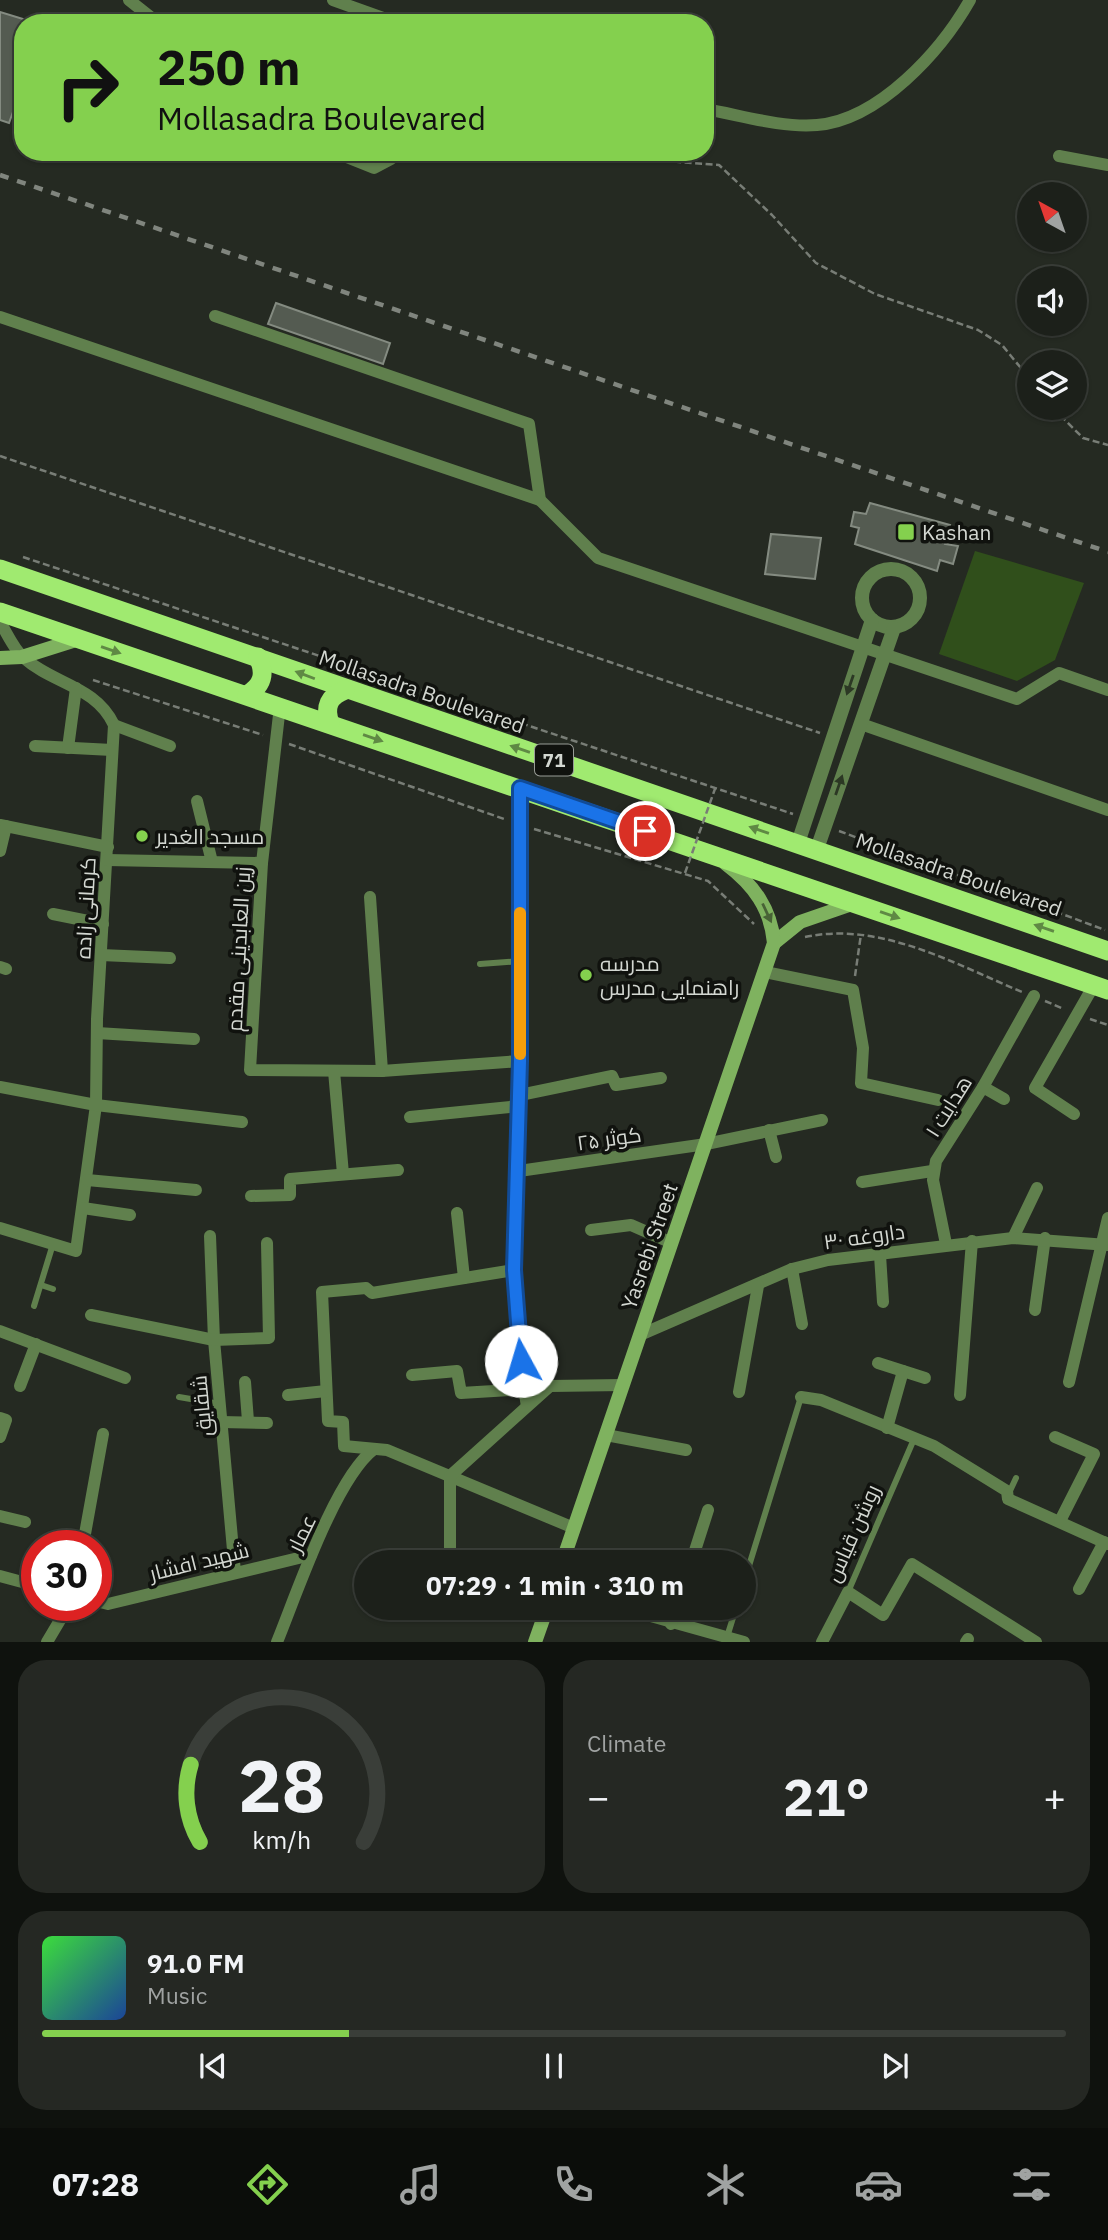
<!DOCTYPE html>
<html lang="en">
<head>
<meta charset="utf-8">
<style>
  :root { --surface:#1c201a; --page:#252823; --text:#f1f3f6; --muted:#a0a3a2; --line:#3a3e39; --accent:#84d04e }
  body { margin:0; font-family:"IBM Plex Sans",Cairo,sans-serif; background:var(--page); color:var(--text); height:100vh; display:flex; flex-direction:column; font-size:26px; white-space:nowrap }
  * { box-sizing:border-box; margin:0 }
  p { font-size:23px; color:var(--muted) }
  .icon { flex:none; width:38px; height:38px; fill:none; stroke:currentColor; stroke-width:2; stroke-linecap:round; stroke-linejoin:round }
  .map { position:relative; height:1642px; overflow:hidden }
  .drawer { display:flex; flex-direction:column; gap:18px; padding:18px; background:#0f120e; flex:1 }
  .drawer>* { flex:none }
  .guide { position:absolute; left:14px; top:14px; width:700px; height:147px; border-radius:28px; box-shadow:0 2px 5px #0004,0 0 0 2px var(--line); background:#84d04e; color:#111; overflow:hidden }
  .needle { width:46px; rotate:320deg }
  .buttons { position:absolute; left:1017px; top:182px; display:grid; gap:14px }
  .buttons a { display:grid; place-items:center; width:70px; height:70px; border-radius:50%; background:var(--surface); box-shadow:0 2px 5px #0004,0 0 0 2px var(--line); font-size:35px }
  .speed { position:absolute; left:21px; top:1530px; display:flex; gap:14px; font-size:35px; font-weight:700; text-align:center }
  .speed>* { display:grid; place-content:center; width:91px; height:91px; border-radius:50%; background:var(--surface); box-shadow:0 2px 5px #0004,0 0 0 2px var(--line); line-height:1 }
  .speed .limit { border:10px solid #d22; background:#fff; color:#111 }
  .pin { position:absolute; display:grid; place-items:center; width:60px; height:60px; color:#fff; margin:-30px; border:4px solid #fff; border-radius:50%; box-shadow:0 2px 7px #0007 }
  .me { position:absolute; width:77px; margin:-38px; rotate:354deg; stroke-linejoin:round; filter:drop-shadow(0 0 5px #0008) }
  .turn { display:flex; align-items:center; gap:24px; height:147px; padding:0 28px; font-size:32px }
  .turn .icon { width:91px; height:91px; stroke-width:2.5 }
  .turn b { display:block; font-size:49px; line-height:60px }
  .big { font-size:52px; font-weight:700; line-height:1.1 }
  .drawer .card { flex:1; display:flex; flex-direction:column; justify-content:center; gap:10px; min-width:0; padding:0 24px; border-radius:28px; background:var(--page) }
  .drawer .dial { align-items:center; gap:0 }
  .dial svg { height:182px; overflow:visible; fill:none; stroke:var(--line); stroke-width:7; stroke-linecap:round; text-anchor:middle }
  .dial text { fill:var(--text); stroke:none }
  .song { display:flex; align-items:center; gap:21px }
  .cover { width:84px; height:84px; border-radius:10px; background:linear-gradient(135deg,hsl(120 70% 55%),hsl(220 70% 35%)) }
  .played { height:7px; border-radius:4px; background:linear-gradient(90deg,var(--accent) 30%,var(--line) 30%) }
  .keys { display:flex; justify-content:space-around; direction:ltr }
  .heat { display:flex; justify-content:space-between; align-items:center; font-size:38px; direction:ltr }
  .drawer .tiles { flex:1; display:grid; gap:18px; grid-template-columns:1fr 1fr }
  .card:last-child { grid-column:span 2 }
  .trip { position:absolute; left:354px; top:1550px; width:402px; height:70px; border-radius:35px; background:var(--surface); box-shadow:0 2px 5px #0004,0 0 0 2px var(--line); font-weight:700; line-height:70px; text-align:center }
  .dock { display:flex; height:112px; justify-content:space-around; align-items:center; background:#0b0d0a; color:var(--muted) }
  .dock .icon { width:49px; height:49px }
  .dock .current { color:var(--accent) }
  .dock b { font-size:32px; color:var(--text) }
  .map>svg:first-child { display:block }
  .green { fill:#304f1b }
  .building { fill:#545b51; stroke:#848b81; stroke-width:2 }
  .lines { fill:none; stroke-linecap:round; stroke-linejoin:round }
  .path { stroke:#787d76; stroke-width:2.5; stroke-dasharray:7 3.5; stroke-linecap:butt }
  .service { stroke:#60804d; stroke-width:6 }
  .minor { stroke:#60804d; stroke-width:12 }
  .tertiary { stroke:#60804d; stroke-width:14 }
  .secondary { stroke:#7fb25f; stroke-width:14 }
  .trunk { stroke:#a0ea70; stroke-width:19 }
  .rail { stroke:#80857e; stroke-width:4.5; stroke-dasharray:9 9; stroke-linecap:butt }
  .path-bridge { stroke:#787d76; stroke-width:2.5; stroke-dasharray:7 3.5; stroke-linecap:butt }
  .oneway { fill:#5f8944 }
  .oneway2 { fill:#2c3824 }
  .oneway3 { fill:#486236 }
  .route-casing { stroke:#114b97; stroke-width:18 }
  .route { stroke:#1a73e8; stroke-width:12 }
  .slow { stroke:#f59e0b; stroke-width:12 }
  .poi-dot { fill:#84d04e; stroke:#10120e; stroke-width:2.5 }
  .labels { text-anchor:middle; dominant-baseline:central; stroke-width:7; stroke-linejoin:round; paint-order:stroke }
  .shield { fill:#10120e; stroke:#989c96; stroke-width:2 }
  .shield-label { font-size:19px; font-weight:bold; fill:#d3d7d1 }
  .poi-label { font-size:21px; fill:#d3d7d1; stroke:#10120e; text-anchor:start }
  .street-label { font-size:21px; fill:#d3d7d1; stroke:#10120e }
</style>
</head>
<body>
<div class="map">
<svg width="1108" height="1642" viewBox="0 0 1108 1642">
  <rect width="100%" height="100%" fill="#252a22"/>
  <polygon class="green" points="975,551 1084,583 1055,660 1017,681 939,654"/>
  <g class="building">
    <polygon points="0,12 23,19 23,84 9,123 0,120"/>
    <polygon points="276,303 390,343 383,364 268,324"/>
    <polygon points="870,503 950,525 945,544 958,546 953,564 940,560 937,571 855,544 859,528 851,526 854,512 866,514"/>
    <polygon points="771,534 821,538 815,579 765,574"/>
  </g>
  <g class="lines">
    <g class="path">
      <polyline points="612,152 653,160 719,165 772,215 816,263 875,294 978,330 1002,345 1029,378"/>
      <polyline points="1053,408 1083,438 1108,445"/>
      <polyline points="0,456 820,733"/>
      <polyline points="23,557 793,814"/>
      <polyline points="93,680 263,735"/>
      <polyline points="289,744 507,820"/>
      <polyline points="534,829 708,881 754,924"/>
      <polyline points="839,831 1105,930"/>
      <path d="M805,937C880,921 955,964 1022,992"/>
      <polyline points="855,976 861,934"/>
      <polyline points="1045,1001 1064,1009"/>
      <polyline points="1090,1019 1108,1025"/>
    </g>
    <g class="service">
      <polyline points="480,964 520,961"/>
      <polyline points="41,1285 53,1289"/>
      <polyline points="34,1306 53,1244"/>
      <polyline points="179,1397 220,1404"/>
      <polyline points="1009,1493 1016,1478"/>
      <polyline points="744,1582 801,1397"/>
      <polyline points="848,1592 914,1439"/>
      <polyline points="727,1637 736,1608"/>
    </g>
    <g class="minor">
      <polyline points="129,0 158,23"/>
      <polyline points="333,0 397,23"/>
      <path d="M705,109C740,115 781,128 817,125C879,120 941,51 970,0"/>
      <polyline points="334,152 374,168 391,159 394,152"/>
      <polyline points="1059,156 1108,165"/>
      <polyline points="215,316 529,424 540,500 598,558 1017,699 1059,673 1108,690"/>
      <polyline points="0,317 540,500"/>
      <path d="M0,622C7,633 14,650 24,658C53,684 96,686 114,725L97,1019L96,1105L76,1251L0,1228"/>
      <polyline points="280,706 262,863 250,1070 382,1071 520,1061"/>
      <polyline points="861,724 1108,810"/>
      <polyline points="114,725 170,746"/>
      <polyline points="35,746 112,750"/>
      <polyline points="68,748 76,688"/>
      <path d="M520,788C520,909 520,1030 519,1151C518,1237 510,1321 527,1406"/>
      <polyline points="197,801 212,862"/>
      <polyline points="0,825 108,847"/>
      <polyline points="0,851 6,826"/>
      <polyline points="107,860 262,863"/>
      <polyline points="370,897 382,1071"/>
      <polyline points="53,914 103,924"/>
      <polyline points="101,955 170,958"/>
      <polyline points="0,967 6,969"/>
      <polyline points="765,972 853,990 863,1048 861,1083 938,1100"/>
      <polyline points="97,1033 194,1039"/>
      <polyline points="334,1071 343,1174"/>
      <polyline points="0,1087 96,1105 242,1122"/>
      <polyline points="983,1087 1004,1099"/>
      <polyline points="520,1095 612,1076 616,1085 661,1078"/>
      <polyline points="1074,1114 1035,1088 1094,985"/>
      <polyline points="410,1117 519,1106"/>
      <polyline points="769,1130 776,1157"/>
      <polyline points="519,1171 706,1144 822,1120"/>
      <polyline points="87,1180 196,1190"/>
      <polyline points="862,1182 932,1171"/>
      <polyline points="251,1196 290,1195 290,1179 398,1170"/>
      <polyline points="83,1208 130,1215"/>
      <polyline points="457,1213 464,1278"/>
      <polyline points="591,1230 631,1225 672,1243"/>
      <polyline points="210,1236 214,1340 235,1572"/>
      <polyline points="1013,1238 1037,1188"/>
      <polyline points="946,1244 933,1180 936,1161 983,1087 1034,996"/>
      <polyline points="880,1255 883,1302"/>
      <polyline points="792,1269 802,1324"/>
      <polyline points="514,1270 372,1293 366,1288 322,1292 328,1421 343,1422 344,1446 387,1450 574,1528"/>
      <polyline points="1035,1310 1045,1238"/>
      <polyline points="91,1315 214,1340 269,1338 267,1243"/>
      <polyline points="0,1331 125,1378"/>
      <polyline points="640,1335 792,1269 828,1260 1013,1238 1108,1245"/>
      <polyline points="878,1363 925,1378"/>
      <polyline points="412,1375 457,1371 461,1393 524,1389"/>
      <polyline points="245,1382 248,1421"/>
      <polyline points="1069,1382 1108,1218"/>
      <polyline points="20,1386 36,1344"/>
      <polyline points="739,1392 758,1286"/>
      <polyline points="288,1395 326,1391"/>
      <polyline points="960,1395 972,1241"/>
      <polyline points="801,1397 821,1400 934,1446 1007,1491 1008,1499 1108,1544"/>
      <polyline points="0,1418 6,1420 0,1437"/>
      <polyline points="221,1422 267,1423"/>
      <polyline points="887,1428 903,1371"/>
      <polyline points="606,1435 686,1450"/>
      <polyline points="1055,1437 1094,1454 1060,1521"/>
      <polyline points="0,1516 25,1522"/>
      <polyline points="83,1545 103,1434"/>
      <polyline points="450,1563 450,1476 550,1386 623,1385"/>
      <polyline points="691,1563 708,1510"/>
      <polyline points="0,1576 37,1586"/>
      <polyline points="1079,1589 1104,1542"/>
      <polyline points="96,1601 108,1604 311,1555"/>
      <polyline points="622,1608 744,1642"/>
      <polyline points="671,1624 676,1608"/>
      <polyline points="47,1642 69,1605"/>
      <path d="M277,1642C297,1593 335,1479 374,1449"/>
      <polyline points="822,1642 848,1592 883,1615 912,1564 1036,1642"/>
      <polyline points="966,1642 968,1639"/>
    </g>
    <g class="tertiary">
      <circle cx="891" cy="598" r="29"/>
      <polyline points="798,843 872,620"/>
      <polyline points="817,849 894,628"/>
    </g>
    <g class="secondary">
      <polyline points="0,658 22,657 79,639"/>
      <polyline points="774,943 800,922 855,903"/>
      <path d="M562,1563L774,943C771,909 754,885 726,864"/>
      <polyline points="535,1642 547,1608"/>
    </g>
    <g class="trunk">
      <polyline points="0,569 1108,951"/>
      <polyline points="0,612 1108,990"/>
      <path d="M247,695C263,685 266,674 258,657"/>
      <path d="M330,723C324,707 329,696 345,690"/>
    </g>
    <polyline class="rail" points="0,175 1108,552"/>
    <polyline class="path-bridge" points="685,873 716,786"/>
  </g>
  <defs><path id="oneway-solid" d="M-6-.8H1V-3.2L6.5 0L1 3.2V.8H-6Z" transform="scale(1.75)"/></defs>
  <g class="oneway">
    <use href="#oneway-solid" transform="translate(111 650) rotate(19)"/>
    <use href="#oneway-solid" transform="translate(305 675) rotate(-159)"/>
    <use href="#oneway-solid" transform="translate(373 738) rotate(19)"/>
    <use href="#oneway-solid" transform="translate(520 749) rotate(-161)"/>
    <use href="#oneway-solid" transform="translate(759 830) rotate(-161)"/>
    <use href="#oneway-solid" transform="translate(890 915) rotate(19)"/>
    <use href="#oneway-solid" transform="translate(1044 928) rotate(-161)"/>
  </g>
  <g class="oneway2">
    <use href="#oneway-solid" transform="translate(850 685) rotate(109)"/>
    <use href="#oneway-solid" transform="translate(839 785) rotate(-71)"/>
  </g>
  <use class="oneway3" href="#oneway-solid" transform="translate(767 913) rotate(65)"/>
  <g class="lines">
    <defs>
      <polyline id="route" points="521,1361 514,1270 520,1061 520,788 645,831"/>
    </defs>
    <use href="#route" class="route-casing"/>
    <use href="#route" class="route"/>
    <polyline class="slow" points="520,1054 520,913"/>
  </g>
  <g class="poi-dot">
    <rect x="897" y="523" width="18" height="18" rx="3.5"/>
    <circle cx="142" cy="836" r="7"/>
    <circle cx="586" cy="975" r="7"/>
  </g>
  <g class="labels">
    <rect class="shield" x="535" y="744.5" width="38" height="31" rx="5"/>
    <g class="shield-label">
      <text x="554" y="760">71</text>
    </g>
    <g class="poi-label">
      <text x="922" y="532">Kashan</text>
      <text x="156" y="836">مسجد الغدیر</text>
      <text x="600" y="963">مدرسه<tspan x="600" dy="24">راهنمایی مدرس</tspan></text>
    </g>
    <g class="street-label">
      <text transform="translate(422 691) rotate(19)">Mollasadra Boulevared</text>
      <text transform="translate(959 874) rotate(19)">Mollasadra Boulevared</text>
      <text transform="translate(85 908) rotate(-87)">کرمانی زاده</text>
      <text transform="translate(238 949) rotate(-87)">زین العابدینی مقدم</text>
      <text transform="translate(948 1106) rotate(-58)">هدایت ۱</text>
      <text transform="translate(609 1138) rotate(-8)">کوثر ۲۵</text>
      <text transform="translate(864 1236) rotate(-8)">داروغه ۳۰</text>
      <text transform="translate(649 1246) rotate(-71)">Yasrebi Street</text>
      <text transform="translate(201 1406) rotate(-95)">شقایق</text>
      <text transform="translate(301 1533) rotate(-64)">عمار</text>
      <text transform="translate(852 1533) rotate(-66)">روشن قیاس</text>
      <text transform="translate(199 1561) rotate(-14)">شهید افشار</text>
    </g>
  </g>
</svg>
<div class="buttons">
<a><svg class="needle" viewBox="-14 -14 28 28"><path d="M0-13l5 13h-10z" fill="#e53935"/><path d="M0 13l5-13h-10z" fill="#a0a3a2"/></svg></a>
<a><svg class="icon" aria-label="sound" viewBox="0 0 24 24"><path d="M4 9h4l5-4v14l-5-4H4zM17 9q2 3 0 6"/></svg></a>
<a><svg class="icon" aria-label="layers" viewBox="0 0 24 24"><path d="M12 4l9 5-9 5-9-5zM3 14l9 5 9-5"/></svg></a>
</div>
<div class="speed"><div class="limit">30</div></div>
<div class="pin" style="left:645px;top:831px;background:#d93025"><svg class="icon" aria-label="arrive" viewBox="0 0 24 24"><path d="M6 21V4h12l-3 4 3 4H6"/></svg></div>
<svg class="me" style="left:521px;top:1361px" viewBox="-20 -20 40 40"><circle r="19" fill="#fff"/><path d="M0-13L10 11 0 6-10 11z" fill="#1a73e8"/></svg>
<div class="trip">07:29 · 1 min · 310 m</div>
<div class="guide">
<div class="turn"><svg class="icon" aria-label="right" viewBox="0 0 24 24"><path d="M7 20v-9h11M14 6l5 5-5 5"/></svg><div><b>250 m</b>Mollasadra Boulevared</div></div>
</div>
</div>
<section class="drawer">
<div class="tiles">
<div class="card dial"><svg viewBox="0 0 100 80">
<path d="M14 69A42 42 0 1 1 86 69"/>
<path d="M14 69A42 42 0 0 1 10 35" stroke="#84d04e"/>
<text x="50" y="56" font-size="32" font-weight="700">28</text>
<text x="50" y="72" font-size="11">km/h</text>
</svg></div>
<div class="card"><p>Climate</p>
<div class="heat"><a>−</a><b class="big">21°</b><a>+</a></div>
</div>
<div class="card">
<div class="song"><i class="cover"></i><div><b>91.0 FM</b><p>Music</p></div></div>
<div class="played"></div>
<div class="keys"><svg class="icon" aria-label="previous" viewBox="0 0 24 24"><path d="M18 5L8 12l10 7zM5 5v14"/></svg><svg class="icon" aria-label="pause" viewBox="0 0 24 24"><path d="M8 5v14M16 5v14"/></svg><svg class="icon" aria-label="next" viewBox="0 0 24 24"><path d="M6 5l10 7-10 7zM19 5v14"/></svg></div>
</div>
</div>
</section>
<nav class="dock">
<b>07:28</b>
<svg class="icon current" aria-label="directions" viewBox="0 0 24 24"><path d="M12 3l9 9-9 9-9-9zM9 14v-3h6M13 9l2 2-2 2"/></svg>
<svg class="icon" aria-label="music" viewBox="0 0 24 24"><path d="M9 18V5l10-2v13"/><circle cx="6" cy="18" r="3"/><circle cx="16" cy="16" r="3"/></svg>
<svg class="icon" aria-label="phone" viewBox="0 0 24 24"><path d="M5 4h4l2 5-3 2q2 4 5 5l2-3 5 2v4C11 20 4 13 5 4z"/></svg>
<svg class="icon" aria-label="climate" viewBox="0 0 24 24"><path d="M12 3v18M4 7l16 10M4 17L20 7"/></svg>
<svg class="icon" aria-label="car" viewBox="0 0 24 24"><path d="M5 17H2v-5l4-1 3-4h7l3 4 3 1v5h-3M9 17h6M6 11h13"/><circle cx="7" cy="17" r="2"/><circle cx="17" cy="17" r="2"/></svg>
<svg class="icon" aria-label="filters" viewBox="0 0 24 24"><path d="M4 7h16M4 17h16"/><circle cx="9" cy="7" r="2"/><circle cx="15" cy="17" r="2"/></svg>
</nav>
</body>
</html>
